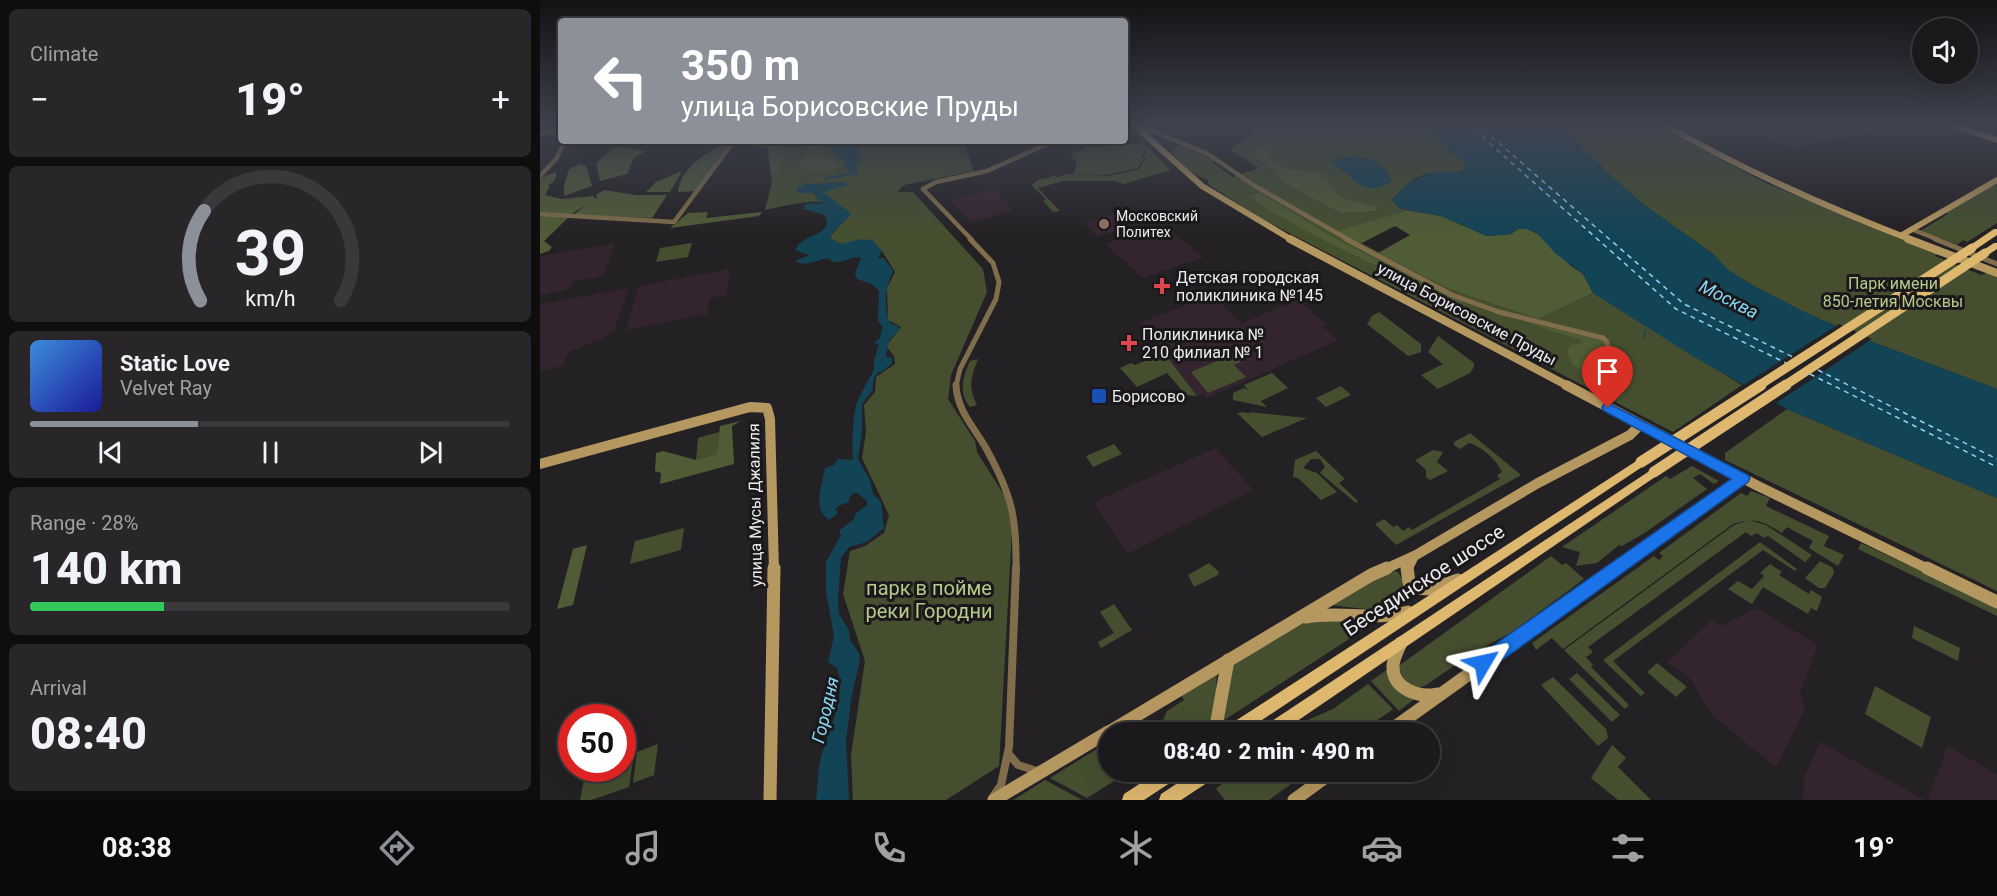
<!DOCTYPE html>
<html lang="en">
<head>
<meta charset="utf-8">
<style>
  :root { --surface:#1b191b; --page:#282628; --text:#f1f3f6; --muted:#a0a0a3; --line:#39383a; --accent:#8c9099 }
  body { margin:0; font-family:Roboto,sans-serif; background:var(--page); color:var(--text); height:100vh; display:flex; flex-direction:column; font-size:22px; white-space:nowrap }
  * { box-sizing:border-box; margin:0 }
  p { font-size:20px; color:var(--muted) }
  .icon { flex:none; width:33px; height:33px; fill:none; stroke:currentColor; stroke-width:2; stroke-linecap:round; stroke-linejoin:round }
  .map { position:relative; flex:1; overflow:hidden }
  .drawer { display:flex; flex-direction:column; gap:9px; padding:9px; background:#0f0e0f; width:540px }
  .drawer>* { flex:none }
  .guide { position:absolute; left:18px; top:18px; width:570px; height:126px; border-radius:6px; box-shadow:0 6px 24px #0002,0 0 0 2px var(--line); background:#8c9099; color:#fff; overflow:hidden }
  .buttons { position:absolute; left:1372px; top:18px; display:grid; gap:12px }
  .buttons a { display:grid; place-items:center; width:66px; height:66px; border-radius:50%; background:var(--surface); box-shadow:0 6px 24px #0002,0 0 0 2px var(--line); font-size:30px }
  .speed { position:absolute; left:18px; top:704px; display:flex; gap:12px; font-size:30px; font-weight:700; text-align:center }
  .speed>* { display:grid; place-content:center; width:78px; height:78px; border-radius:50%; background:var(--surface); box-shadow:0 6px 24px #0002,0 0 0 2px var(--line); line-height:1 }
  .speed .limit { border:9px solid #d22; background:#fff; color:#111 }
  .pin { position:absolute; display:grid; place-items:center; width:51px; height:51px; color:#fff; margin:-62px -26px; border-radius:50% 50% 50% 0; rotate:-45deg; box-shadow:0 0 6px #0007 }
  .pin .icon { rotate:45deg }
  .me { position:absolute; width:66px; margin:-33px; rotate:54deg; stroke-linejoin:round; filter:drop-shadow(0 0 4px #0008) }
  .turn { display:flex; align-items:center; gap:21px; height:126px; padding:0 24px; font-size:27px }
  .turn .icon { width:78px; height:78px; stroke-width:2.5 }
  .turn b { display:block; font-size:42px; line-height:51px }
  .big { font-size:45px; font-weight:800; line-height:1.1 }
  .drawer .card { flex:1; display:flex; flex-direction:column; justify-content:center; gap:9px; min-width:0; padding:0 21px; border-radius:9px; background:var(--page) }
  .drawer .dial { align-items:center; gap:0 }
  .dial svg { height:156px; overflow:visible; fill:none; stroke:var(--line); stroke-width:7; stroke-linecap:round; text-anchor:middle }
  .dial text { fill:var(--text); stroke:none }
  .song { display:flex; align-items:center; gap:18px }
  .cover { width:72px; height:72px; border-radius:9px; background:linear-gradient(135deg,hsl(210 70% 55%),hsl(240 70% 35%)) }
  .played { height:6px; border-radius:3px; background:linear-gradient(90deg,var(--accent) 35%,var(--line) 35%) }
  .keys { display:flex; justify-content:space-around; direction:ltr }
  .heat { display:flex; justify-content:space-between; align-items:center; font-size:33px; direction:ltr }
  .charge { height:9px; border-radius:4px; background:linear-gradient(90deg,#34c759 28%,var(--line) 0) }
  .trip { position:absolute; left:558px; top:722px; width:342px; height:60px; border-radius:30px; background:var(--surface); box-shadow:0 6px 24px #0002,0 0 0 2px var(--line); font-weight:800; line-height:60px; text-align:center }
  .tabs { display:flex; height:96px; justify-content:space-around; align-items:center; background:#0b0a0b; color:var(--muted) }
  .tabs .icon { width:42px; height:42px }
  .tabs .selected { color:var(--accent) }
  .tabs b { font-size:27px; color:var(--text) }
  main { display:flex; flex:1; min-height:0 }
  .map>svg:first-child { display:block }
  .education { fill:#34242e }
  .green { fill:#454f30 }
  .forest { fill:#505c36 }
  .water { fill:#134456 }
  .pier { fill:#242124 }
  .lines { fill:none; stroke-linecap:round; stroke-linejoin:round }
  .stream { stroke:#134456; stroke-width:1.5 }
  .river { fill:#134456; fill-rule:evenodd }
  .ferry { stroke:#88d7f6; stroke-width:1.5; stroke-dasharray:5 4.5; stroke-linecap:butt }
  .street-far3 { stroke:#7f6d4b; stroke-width:4.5 }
  .street-far2 { stroke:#7f6d4b; stroke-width:5 }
  .street-far1 { stroke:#7f6d4b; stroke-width:7 }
  .street { stroke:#7f6d4b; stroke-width:8 }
  .secondary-far3 { stroke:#b59760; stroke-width:6 }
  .secondary-far2 { stroke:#b59760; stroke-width:8 }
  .secondary-far1 { stroke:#b59760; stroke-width:10 }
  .secondary { stroke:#b59760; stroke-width:13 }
  .primary { fill:#deb86f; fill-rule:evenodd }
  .primary-bridge-far1 { stroke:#deb86f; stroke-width:9 }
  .primary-bridge { stroke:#deb86f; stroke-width:11 }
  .route { fill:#1a73e8; stroke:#114b97; stroke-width:1.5 }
  .education-dot { fill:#8d6e63; stroke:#1a181b; stroke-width:2 }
  .health-dot { fill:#e0444e; stroke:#1a181b; stroke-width:2 }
  .transit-dot { fill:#1a4fb4; stroke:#1a181b; stroke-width:2 }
  .labels { text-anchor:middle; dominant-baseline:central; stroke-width:6; stroke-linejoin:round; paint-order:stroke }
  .far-poi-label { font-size:14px; fill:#ecebed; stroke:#1a181b; text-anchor:start }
  .poi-label { font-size:16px; fill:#ecebed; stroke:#1a181b; text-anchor:start }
  .park-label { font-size:16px; fill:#b6ca8a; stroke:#1a181b }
  .street-label { font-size:16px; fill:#ecebed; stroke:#1a181b }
  .water-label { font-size:18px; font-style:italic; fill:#88d7f6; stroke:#1a181b }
  .near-street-label { font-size:20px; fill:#ecebed; stroke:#1a181b }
  .near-park-label { font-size:20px; fill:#b6ca8a; stroke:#1a181b }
</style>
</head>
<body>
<main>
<section class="drawer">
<div class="card"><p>Climate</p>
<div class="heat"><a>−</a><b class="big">19°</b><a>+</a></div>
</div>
<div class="card dial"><svg viewBox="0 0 100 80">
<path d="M14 69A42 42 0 1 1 86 69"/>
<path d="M14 69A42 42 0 0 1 16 23" stroke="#8c9099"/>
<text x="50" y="56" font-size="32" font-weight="700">39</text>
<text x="50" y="72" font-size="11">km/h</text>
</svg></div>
<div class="card">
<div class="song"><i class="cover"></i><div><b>Static Love</b><p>Velvet Ray</p></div></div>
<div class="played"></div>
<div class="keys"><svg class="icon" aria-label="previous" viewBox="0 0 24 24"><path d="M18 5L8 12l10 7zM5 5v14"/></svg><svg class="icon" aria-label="pause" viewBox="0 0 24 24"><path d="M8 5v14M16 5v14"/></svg><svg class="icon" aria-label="next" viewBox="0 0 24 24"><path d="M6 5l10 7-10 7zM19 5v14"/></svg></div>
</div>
<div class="card"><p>Range · 28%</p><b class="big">140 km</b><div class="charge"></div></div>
<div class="card"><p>Arrival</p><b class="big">08:40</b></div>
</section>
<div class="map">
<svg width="1457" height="800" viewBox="0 0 1457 800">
  <rect width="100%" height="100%" fill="#242124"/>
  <g class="education">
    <polygon points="1246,124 1266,124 1298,138 1251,150 1218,134 1250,127"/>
    <polygon points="1272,124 1343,124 1349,127 1302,138"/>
    <polygon points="454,189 473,210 432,223 410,200"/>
    <polygon points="579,211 591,222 582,225 584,228 558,237 544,223"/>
    <polygon points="623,225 664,257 603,278 565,244"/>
    <polygon points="75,243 63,276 33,282 30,289 0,295 0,256"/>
    <polygon points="190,269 186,295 170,298 167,314 86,330 99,286"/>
    <polygon points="89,288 74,330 61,339 29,352 22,366 0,371 0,304"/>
    <polygon points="672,295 702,323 758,300 787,324 783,327 799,340 667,398 663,394 657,396 622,350 621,346 600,323"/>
    <polygon points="676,448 713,490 587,554 554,502"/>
    <polygon points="1217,608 1278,645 1260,693 1265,709 1236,767 1173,716 1149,677 1127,662 1172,620 1181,626"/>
    <polygon points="1280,742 1372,793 1385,800 1263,800 1264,778"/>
    <polygon points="1407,746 1457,774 1457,800 1388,800"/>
  </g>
  <g class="green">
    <path d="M716,124H880L923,162L926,165L925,169C915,175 907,171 896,172C878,173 863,187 852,200L859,208L867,210L798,231L911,290L998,319L1053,293L1202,385L1133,432L724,220L668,184V180C654,176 639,163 632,152L640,144L674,160L672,162L693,177L719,168L690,150C701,138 709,143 716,124Z"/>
    <polygon points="1019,124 1113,124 1228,184 1398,253 1395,256 1441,275 1448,273 1457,277 1457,389 1330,341 1262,311 1212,285 1188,270 1173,254 1103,204 1072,177"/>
    <path d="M219,141H423L434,171L364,185L357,192H373L443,269L447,292L411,375L408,399L435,441L437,452L469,503L472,529L459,766L406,800H313L311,755L325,661L303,594L310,551L325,546L344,533L349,515L322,458L326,432L324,405L335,392L336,377L355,364L354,356L346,346L361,327L348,320L347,288L355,272L342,251L332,240L301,244L289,238L310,213C289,193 251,205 225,210L232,182L227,147H215Z"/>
    <path d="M603,143L631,170L584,184L574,181H523L498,188L520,211L513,212L503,201L506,199L492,186C497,176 507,181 514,175L517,177L529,174L568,176L599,169L603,162L608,159L604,157L606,150L599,144Z"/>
    <polygon points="597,144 604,150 602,157 605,159 601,161 598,168 565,175 533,174 537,162 531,157 537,155 531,154 531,152 543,151 545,146"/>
    <polygon points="1457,184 1457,223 1427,242 1423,240 1417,245 1380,231 1408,214 1406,212"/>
    <polygon points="152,243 148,257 116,262 120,248"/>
    <polygon points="839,312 881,344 881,352 868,356 827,324 832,316"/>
    <polygon points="898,336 934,363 934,367 930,373 898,389 881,375 903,364 888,352"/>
    <polygon points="622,350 657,396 646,395 627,373 597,387 580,368 591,363 595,365 617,356 616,353"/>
    <polygon points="693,354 701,362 694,365 706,377 668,393 651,372"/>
    <path d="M438,359C431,376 428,388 437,405L430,407C418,392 423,377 430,361Z"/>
    <polygon points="732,373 748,388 721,401 727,407 693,400 693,393 704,388 708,390 704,385"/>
    <polygon points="801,386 811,395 786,407 776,398"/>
    <polygon points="1247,409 1457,498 1457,591 1185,460 1185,453"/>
    <polygon points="703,412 712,414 709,412 767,418 722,437 697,413"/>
    <polygon points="179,432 178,454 156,460 158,438"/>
    <path d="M930,433L981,475L856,545L835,524L844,519L853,527L857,525L863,531L869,527L872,530L960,479L957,475L962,472C956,459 942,447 929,443L920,449L914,445V442Z"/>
    <polygon points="574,444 582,454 553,467 546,456"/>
    <polygon points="893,450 903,452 897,462 908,471 890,480 886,477 886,470 875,460"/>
    <polygon points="776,451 805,479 799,483 818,501 816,503 780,473 785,467 780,459 771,459 763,468 777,473 797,492 781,500 758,478 753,477 755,460"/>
    <polygon points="1152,466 1179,481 1174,484 1160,474 1153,478 1167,489 1103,534 1082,546 1079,545 1057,563 1036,566 1040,552 1022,547 1126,476 1130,479"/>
    <path d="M1211,491L1230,498L1226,506L1289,536L1284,546L1304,555L1298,566L1269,548L1273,541L1247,527L1242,533C1223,521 1215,517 1193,524L1023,649L1012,638L996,650L992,643L1114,556L1119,560L1123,556L1119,553L1201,493L1207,496Z"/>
    <polygon points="1209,520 1226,525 1272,555 1265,562 1228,536 1224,538 1217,533 1211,536 1206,532 1048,647 1053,652 1046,657 1053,665 1051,667 1089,705 1085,709 1024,650 1194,525"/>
    <polygon points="144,528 141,550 90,564 95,541"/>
    <polygon points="1220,542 1257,569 1255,571 1223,550 1073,661 1105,693 1101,696 1063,660"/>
    <polygon points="1321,543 1457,607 1457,616 1318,549"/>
    <polygon points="1011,556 1022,565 1026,563 1044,579 972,632 930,655 886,685 879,688 864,682 859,668 860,665"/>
    <polygon points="1280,561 1293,568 1294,573 1285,588 1279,588 1265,578"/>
    <polygon points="669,563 679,572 678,575 654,587 648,575"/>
    <polygon points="1230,564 1242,572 1239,575 1269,594 1271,590 1282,597 1277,611 1271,608 1268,614 1223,587 1212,604 1188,589 1198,581 1212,589 1224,576 1220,573"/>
    <polygon points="852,570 858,572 866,585 864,588 877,596 853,612 790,605"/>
    <polygon points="574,604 592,630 561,648 558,642 574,633 560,612"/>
    <polygon points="768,619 835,622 683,721 691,666"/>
    <polygon points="1374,626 1420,648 1418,661 1372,638"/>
    <polygon points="1117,663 1147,687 1136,697 1107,672"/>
    <path d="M848,669C847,684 866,690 877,697L859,711L831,681Z"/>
    <polygon points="677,672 675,723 660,732 618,732 627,711 644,700 641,695"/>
    <polygon points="1037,673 1080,715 1072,722 1029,679"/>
    <polygon points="1013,677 1066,729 1068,738 1058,746 1001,685"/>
    <path d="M828,684L853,709C814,739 797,732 751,732L770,719L793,709Z"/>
    <polygon points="1335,686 1391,717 1382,748 1325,714"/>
    <polygon points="568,742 568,771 590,771 547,798 510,778"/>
    <polygon points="118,744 114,775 93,783 97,752"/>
    <polygon points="1072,745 1086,758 1078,767 1111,800 1078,800 1051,778"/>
    <polygon points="94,753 89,787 51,800 40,800 46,769 82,768 83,757"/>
    <polygon points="697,771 769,771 729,800 685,800 676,789"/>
    <polygon points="505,780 542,800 473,800"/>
  </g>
  <g class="forest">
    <path d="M187,141H192L155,191L138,192C142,165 166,154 187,141Z"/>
    <path d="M221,141H241C243,152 246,175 231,175L228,146L222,145Z"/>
    <polygon points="260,141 279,141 281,151 299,167 288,171 262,170 261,161 268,148"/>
    <polygon points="80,147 107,151 94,158 87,174 60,181 56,163 73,148"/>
    <polygon points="717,147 725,147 730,151 728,157 741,167 784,174 797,194 810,201 837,206 836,211 801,213 745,183 721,159 711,153"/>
    <polygon points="41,164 46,166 52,186 24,196 24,186 29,169"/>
    <polygon points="142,171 130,192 106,192 116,182"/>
    <path d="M16,172C17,179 14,182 8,185L10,186L5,195L22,199L54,196L55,199L57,198L56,195L64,190L95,195H127L112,218L33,215L46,205L31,214L0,212V178Z"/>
    <polygon points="720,193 794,238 923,303 915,303 787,242 728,210 710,196"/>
    <polygon points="867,210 901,216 947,236 971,234 978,229 987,229 998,234 1031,266 1043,274 1053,293 998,319 911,290 838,253 870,235 855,226 820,244 797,231"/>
    <polygon points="168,212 166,218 222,212 219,216 130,228 148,213"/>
    <polygon points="0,215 30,216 4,241 12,247 9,251 0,254"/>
    <polygon points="985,322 1056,339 1065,342 1068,351 1067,354 1060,357 1060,361 1045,373 1032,364 1027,351 1031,345 1042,343 1041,340"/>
    <polygon points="201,421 192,426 194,464 120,484 121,473 115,471 116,453 123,451 156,460 177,454 180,426"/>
    <polygon points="47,545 33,605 17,609 33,549"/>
  </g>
  <g class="water">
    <polygon points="880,124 1019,124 1072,177 1103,204 1173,254 1188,270 1212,285 1262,311 1330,341 1457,389 1457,498 1247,409 1154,357 1053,293 1043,274 1015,253 998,234 987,229 978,229 971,234 947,236 901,216 859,208 852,200 866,185 885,175 895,172 921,172 926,165"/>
    <path d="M285,141H324L319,147L318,155L322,160L315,166L318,173L317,174L284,180C290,173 303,178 310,171L304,166L306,163L285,146L288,143Z"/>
    <path d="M804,156C829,157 842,159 852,181C832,193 822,189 807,174C802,169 796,168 792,161Z"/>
    <path d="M305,182L308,185L284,192L310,213L309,217L293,232L290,238L301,244L321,239L332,240L342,251L338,258H344L353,271C346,285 342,309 351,324L358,326L359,330C354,337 343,346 334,343L340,338L343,328L338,321L339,291L332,284L317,279L315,273L321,258C311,255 307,262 297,262C290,263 291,257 284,259C274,261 265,267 255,261L270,255L255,250C262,235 282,237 287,224L285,215L264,209V206L269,203L286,204L280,202L273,193H257V188L265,184Z"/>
    <path d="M341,355L352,358V364C339,373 332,372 333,390L322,404V432L318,459L330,480L333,494L341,502L344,528L327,542L309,547L301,558L298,599L299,614L309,630L310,640L319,653L320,660L311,700L306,742L309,800H276C278,789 277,779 279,768C283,736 309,701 297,668L288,662L294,636L286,591V562L301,535L299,531L314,519L315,514L327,505V501L316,492L310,496L309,502L298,506L295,510L298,513L289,520C272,508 282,486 285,468L294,465L298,459L313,460C312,446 312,414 318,400C322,390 328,381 333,372C335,367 334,363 334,358Z"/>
  </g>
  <polygon class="pier" points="1299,324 1332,339 1233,405 1200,387"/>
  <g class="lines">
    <polyline class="stream" points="1104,338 1105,330"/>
    <polygon class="river" points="347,326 352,329 346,355 346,369 341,372 336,369 336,355 342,329"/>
    <g class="ferry">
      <polyline points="928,124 1136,309 1246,363"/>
      <polyline points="937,124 1144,304 1255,358"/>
      <polyline points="1278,370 1457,459"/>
      <polyline points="1270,374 1457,467"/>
    </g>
    <g class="street-far3">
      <polyline points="595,124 668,154 715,186 809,240"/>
      <polyline points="0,134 21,130"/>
      <polyline points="0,176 16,159 25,141"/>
      <polyline points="0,214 134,222 194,141"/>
      <polyline points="1371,229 1399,240"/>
      <polyline points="432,240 383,189 396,182 447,171 514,141"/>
    </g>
    <g class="street-far2">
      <polyline points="806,239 912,295 959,312 1063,338 1067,342 1072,367"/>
      <polyline points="1395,239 1457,264"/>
      <polyline points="416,386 420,369 456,299 459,282 453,263 430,239"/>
    </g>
    <path class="street-far1" d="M416,385C417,411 435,428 447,450C472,496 477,518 476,570"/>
    <g class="street">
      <polyline points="468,753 478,765 497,771"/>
      <polyline points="452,798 461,785 469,747 476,568"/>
    </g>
    <g class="secondary-far3">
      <polyline points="593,124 662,186 752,240"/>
      <path d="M1123,124C1203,170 1286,207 1372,240"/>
      <polyline points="1410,124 1457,140"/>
      <polyline points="1362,235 1457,180"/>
    </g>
    <g class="secondary-far2">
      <polyline points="750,239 1028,386"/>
      <polyline points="1368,239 1457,273"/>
    </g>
    <g class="secondary-far1">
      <polyline points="1026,385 1216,485 1390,570"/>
      <polyline points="0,464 210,407 227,408 230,419 234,570"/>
      <polyline points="843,570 876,555 998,483 1090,435 1100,425"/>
      <polyline points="867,570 874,556"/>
      <polyline points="1075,570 1203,478"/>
    </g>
    <g class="secondary">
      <path d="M867,568L869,582C883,596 902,585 918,580"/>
      <polyline points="1387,568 1457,602"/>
      <path d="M766,617C800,611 834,621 868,612"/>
      <path d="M861,643C858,650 853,659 853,666C852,689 879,698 897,694"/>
      <polyline points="569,732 831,575 847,568"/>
      <polyline points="675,732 688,660"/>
      <polyline points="848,732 1077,568"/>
      <polyline points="230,800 234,568"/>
      <polyline points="454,800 568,732"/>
      <polyline points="754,800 794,771"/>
    </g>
    <g class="primary">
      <polygon points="1454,229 1457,229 1457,235 1435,250 1429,250 1429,246"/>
      <polygon points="1454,243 1457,243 1457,249 1448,255 1442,255 1442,251"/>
      <polygon points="1101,458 1105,459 1107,462 1105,465 704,732 683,732 686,727"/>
      <polygon points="1114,468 1118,469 1120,472 1118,475 741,732 720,732 723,727"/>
      <polygon points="619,771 641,771 639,777 604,800 582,800 584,794"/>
      <polygon points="656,771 678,771 676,777 641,800 619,800 621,794"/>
    </g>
    <g class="primary-bridge-far1">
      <polyline points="1218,386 1432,248"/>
      <polyline points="1244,386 1445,253"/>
    </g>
    <g class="primary-bridge">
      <polyline points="1101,462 1221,385"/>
      <polyline points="1114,472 1246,385"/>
    </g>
  </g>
  <linearGradient id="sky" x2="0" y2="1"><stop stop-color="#141214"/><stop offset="0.53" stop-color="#3f4350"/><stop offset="1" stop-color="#3f4350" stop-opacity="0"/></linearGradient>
  <rect width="1457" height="236" fill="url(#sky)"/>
  <polygon class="route" points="1068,403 1208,475 1210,478 1208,482 950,669 943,672 937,669 934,663 937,657 1191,479 1064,411 1062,408 1064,404"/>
  <circle class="education-dot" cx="564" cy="224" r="6"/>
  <g class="health-dot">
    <path d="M619 277h6v6h6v6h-6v6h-6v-6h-6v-6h6z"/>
    <path d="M586 334h6v6h6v6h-6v6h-6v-6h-6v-6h6z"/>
  </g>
  <rect class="transit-dot" x="551" y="388" width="16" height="16" rx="3"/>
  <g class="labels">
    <g class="far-poi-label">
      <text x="576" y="216">Московский<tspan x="576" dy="16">Политех</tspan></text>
    </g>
    <g class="poi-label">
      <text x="636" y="277">Детская городская<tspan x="636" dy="18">поликлиника №145</tspan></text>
      <text x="602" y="334">Поликлиника №<tspan x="602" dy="18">210 филиал № 1</tspan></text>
      <text x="572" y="396">Борисово</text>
    </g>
    <g class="park-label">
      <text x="1353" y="283">Парк имени<tspan x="1353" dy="18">850-летия Москвы</tspan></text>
    </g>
    <g class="street-label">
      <text transform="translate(927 314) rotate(28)">улица Борисовские Пруды</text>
      <text transform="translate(215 505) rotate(-91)">улица Мусы Джалиля</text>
    </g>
    <g class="water-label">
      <text transform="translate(1189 299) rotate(27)">Москва</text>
      <text transform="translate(285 710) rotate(-77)">Городня</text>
    </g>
    <g class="near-street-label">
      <text transform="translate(884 580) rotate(-33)">Бесединское шоссе</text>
    </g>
    <g class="near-park-label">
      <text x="389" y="588">парк в пойме<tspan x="389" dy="23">реки Городни</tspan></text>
    </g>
  </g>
</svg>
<div class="buttons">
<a><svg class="icon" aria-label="sound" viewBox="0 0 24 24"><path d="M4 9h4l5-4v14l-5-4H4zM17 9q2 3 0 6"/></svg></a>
</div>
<div class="speed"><div class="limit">50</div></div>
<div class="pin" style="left:1068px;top:408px;background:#d93025"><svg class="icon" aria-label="arrive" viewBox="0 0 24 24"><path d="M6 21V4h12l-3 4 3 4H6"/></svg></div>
<svg class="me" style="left:943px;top:663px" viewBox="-20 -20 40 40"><path d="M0-17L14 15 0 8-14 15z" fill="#1a73e8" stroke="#fff" stroke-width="4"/></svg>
<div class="trip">08:40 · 2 min · 490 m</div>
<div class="guide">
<div class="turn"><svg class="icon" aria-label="left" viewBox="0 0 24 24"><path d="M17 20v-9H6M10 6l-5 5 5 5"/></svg><div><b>350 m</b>улица Борисовские Пруды</div></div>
</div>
</div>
</main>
<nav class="tabs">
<b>08:38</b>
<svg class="icon selected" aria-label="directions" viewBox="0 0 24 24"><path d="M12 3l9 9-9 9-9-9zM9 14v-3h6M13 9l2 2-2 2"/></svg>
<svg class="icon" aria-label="music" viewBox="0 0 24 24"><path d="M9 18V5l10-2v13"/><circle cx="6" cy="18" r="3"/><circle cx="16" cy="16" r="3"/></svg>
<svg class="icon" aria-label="phone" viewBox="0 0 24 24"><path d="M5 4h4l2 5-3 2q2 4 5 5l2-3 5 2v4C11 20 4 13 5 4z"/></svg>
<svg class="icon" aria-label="climate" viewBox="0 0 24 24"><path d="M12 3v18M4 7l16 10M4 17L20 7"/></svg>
<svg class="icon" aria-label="car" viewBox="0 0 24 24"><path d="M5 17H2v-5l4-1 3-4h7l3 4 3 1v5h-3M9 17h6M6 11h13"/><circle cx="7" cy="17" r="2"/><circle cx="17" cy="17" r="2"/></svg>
<svg class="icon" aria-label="filters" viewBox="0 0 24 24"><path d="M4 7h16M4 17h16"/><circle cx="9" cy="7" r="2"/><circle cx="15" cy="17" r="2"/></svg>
<b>19°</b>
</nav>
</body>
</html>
